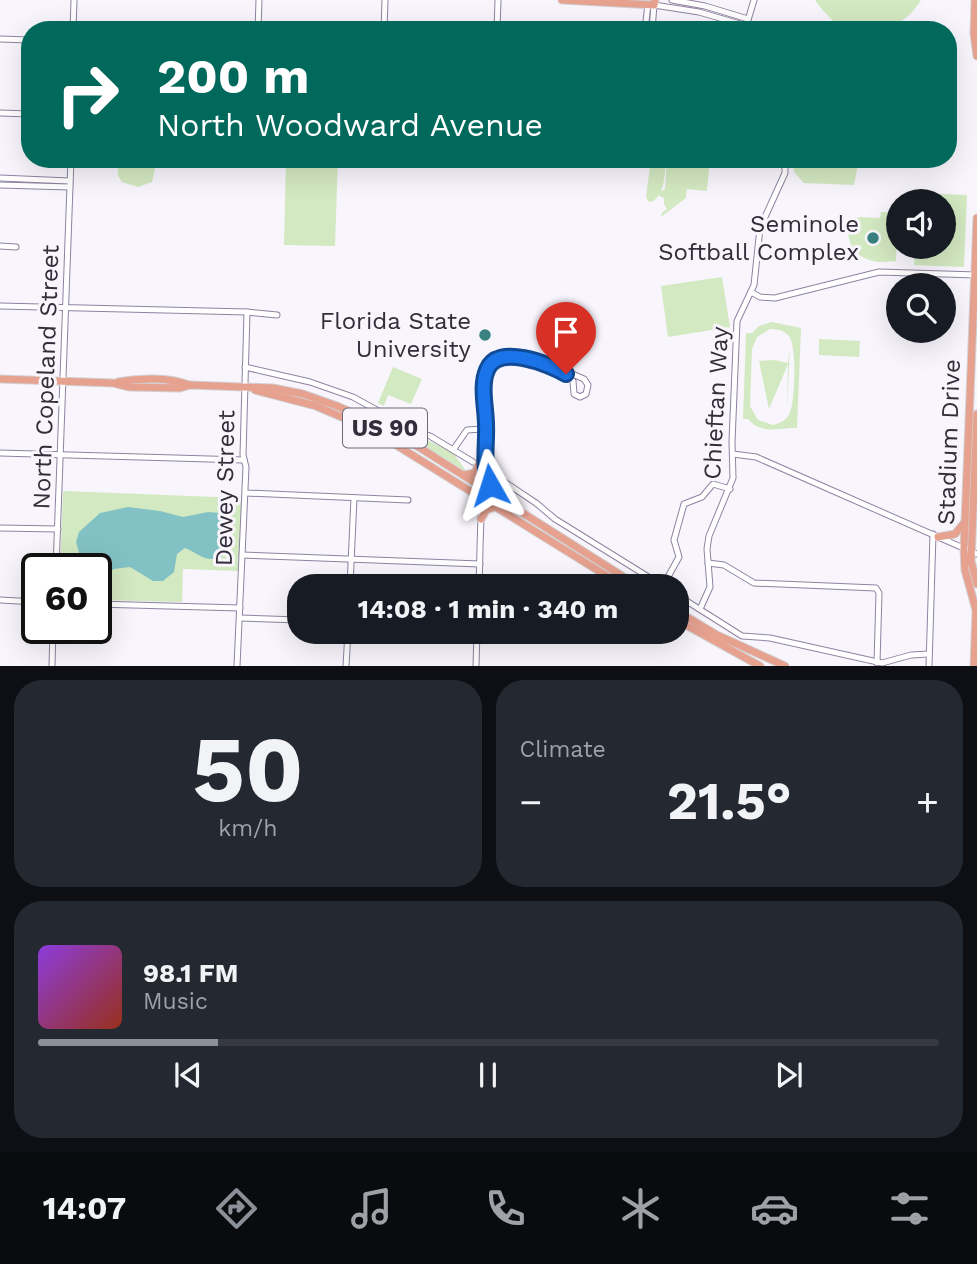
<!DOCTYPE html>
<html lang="en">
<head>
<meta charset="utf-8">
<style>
  :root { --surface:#171b24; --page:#242831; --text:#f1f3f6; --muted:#9ea1a6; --line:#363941; --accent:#8c9099 }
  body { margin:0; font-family:"Work Sans",sans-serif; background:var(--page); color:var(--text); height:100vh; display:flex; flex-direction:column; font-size:26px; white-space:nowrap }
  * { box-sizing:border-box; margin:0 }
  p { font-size:23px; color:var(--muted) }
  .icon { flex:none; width:38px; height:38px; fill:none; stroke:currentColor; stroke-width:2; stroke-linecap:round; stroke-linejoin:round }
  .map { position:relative; height:666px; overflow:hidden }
  .drawer { display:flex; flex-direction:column; gap:14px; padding:14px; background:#0d0f14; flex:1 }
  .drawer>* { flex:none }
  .guide { position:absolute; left:21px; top:21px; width:936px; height:147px; border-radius:28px; box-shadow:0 7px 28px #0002; background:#00695c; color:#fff; overflow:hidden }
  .buttons { position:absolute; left:886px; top:189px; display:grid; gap:14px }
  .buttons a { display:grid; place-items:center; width:70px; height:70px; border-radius:50%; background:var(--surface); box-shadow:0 7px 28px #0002; font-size:35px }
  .speed { position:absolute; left:21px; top:553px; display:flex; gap:14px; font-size:35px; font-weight:700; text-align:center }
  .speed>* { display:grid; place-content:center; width:91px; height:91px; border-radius:50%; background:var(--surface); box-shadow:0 7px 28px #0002; line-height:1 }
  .speed .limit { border:4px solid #111; border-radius:10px; background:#fff; color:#111 }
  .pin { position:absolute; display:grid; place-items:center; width:60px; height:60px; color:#fff; margin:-72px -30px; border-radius:50% 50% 50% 0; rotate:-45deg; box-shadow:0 0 7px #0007 }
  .pin .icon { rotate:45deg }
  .me { position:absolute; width:77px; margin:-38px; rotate:354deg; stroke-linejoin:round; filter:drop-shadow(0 0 5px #0008) }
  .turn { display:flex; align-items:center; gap:24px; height:147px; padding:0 21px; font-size:32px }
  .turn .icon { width:91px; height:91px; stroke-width:2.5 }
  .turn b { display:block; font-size:49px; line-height:60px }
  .big { font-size:52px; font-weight:700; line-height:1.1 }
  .drawer .widget { flex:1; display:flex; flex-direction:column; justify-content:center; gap:10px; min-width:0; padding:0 24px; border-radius:28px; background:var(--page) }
  .drawer .dial { align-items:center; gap:0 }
  .dial b { font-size:91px; line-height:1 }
  .song { display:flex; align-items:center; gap:21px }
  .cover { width:84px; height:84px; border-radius:10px; background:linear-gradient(135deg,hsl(270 70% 55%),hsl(10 70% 35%)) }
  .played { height:7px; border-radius:4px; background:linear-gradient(90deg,var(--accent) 20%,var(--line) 20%) }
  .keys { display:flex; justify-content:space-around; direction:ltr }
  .heat { display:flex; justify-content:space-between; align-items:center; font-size:38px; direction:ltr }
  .drawer .tiles { flex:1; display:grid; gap:14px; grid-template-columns:1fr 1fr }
  .widget:last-child { grid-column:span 2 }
  .trip { position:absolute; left:287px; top:574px; width:402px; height:70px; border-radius:28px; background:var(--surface); box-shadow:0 7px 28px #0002; font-weight:700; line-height:70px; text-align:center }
  .tab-bar { display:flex; height:112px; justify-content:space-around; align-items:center; background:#090b0e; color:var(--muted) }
  .tab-bar .icon { width:49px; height:49px }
  .tab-bar .active { color:var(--accent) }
  .tab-bar b { font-size:32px; color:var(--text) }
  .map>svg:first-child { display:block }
  .green { fill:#d3e9c1; fill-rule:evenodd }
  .water { fill:#82c2c5 }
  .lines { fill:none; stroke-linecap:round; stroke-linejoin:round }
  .minor-casing { stroke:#8f83a1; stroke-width:7 }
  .major-casing { stroke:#d2d1d4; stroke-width:9 }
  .minor { stroke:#fff; stroke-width:5 }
  .major { stroke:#e6a18f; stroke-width:7 }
  .route-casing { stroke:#114b97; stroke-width:18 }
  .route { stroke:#1a73e8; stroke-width:12 }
  .poi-dot { fill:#39827f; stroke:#f8f5fc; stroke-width:2.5 }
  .labels { text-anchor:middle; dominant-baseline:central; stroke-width:6; stroke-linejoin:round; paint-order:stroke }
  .shield { fill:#f8f5fc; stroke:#6d6974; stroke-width:2 }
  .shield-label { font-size:23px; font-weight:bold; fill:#322d3a }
  .poi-label { font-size:24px; fill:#322d3a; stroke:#f8f5fc; text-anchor:end }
  .street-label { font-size:24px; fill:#322d3a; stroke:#f8f5fc }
</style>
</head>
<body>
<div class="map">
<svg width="977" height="666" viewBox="0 0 977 666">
  <rect width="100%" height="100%" fill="#f8f5fc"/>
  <g class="green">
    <path d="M815,0H921C908,22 889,30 864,30C859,30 852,31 847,30C835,25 822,10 815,0Z"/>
    <path d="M123,159H150L155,169L152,182L138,187L122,182C116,174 116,167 123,159Z"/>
    <polygon points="286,159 338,159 335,246 284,245"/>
    <path d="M651,159H666C665,173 665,196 651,202L648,201L646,197Z"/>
    <polygon points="667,159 710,159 707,191 687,189 686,198 661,217 662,213 667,209 664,204 664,198 659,196 660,192 665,189"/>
    <polygon points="793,159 859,159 854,185 804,183 794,172"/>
    <polygon points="917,193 967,195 964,267 914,265 915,247 909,247 943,247 943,201 917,201"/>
    <path d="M881,212H892L898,218L896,261C888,261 880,263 873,261C853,257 845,239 849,221L859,217L880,218Z"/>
    <polygon points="722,277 730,327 668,337 661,286"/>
    <path d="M772,322L801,328L797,428C779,427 763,436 748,419H743L746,333H752L759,326ZM770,329C777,329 784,330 789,336C797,346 795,401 790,412C787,420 781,423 773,425L758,420L750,406L752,349L757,337Z"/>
    <polygon points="819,339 860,341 859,357 819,355"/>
    <polygon points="790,346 787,410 788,364 769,409 759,361 774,360 788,363"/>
    <polygon points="393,367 422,379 411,404 388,395 384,406 378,403"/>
    <polygon points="389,419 414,434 457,454 456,457 467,472 387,423"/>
    <polygon points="63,491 242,498 238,571 183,569 182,602 96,600 96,569 60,569"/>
  </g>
  <path class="water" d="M128,507L160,511L183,517L208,512L220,513L224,515L226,523L229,546L222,557C205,563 200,554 185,548L177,554L174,572L163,581H153L130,567L114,569L96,581V569H74L79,552L76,542L79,532L100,513Z"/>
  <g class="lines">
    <defs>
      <g id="minor">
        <polyline points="672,0 705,6 748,19"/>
        <polyline points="73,30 74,0"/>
        <polyline points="258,30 259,0"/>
        <polyline points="384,30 385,0"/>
        <polyline points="497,30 498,0"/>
        <polyline points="645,30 648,4"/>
        <polyline points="652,30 654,5 699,12 747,26"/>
        <polyline points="745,30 754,0"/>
        <polyline points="0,39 30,40"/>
        <polyline points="0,113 30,114"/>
        <polyline points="0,178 70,181"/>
        <polyline points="0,185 70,187"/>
        <polyline points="0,246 16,247"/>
        <polyline points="751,292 760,297 775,298 879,272 977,275"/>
        <polyline points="0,306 247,312 277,315"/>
        <polyline points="245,367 310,382 353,397 415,431 430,436 473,462"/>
        <polyline points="453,450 467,430 482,429"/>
        <polyline points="0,453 244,460"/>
        <polyline points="733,454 756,457 977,554"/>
        <polyline points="491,473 536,503 555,519 663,586"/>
        <polyline points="480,488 482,406 485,400"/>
        <polyline points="246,493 408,500"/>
        <polyline points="0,528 58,529"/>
        <polyline points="242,555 480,564"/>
        <polyline points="708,563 724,565 754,583 876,588 879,593 877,663"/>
        <polyline points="56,569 71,159"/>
        <polyline points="350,586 354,498"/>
        <path d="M479,586C480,558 480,529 482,500C484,469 488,440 486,408C485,395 480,373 492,362C509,346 566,371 584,379L588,385L586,394L580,397L574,394L573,381L564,373"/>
        <polyline points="663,586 679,557 674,540 684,504 702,497 713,484 730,489"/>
        <polyline points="677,595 742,636 770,638 882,663 911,655 929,654"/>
        <polyline points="0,600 37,602"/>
        <polyline points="96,604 240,608"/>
        <polyline points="700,609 710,587 707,549 709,536 733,478 732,442 737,321 754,285 760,228 785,173 785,159"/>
        <polyline points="240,618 299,620"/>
        <polyline points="52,666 53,628"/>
        <polyline points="237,666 246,467 243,455 247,312"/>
        <polyline points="346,666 348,632"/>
        <polyline points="476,666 477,632"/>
        <polyline points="929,666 933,534"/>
      </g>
      <g id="major">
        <polyline points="562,0 654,5 655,0"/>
        <polyline points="975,0 974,34 977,56"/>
        <polyline points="0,379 113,383 129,387 180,388 190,385 273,388 303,394 337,406 371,421 417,446 638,586"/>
        <path d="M118,382C139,378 169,377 189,385"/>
        <polyline points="255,390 316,406 372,430 623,586"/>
        <polyline points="977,414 971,561 977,584"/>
        <polyline points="486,471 490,485 499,495"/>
        <polyline points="464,475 475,473 481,459"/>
        <polyline points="481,519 486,510 495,507"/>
        <polyline points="938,537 955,534 964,523"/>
        <polyline points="677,611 717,635 785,666"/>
        <polyline points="677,620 760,666"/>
        <polyline points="974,666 976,610 965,570 964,548 977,218"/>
      </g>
    </defs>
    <use href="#minor" class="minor-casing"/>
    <use href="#major" class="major-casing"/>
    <use href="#minor" class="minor"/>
    <use href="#major" class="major"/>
  </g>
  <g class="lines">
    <defs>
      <path id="route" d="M490,485C482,467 487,444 486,425C486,408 480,386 487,370C497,343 549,364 566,374"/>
    </defs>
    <use href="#route" class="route-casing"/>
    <use href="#route" class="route"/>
  </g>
  <g class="poi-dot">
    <circle cx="873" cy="238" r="7"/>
    <circle cx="485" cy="335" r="7"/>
  </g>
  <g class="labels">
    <rect class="shield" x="343" y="408.5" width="84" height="39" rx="5"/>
    <g class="shield-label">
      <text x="385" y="428">US 90</text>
    </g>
    <g class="poi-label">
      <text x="859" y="224">Seminole<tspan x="859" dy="28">Softball Complex</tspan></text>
      <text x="471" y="321">Florida State<tspan x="471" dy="28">University</tspan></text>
    </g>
    <g class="street-label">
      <text transform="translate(46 377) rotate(-88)">North Copeland Street</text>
      <text transform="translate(716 403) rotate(-87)">Chieftan Way</text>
      <text transform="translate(949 442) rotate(-88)">Stadium Drive</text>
      <text transform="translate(225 488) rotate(-89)">Dewey Street</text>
    </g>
  </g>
</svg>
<div class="buttons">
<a><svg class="icon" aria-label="sound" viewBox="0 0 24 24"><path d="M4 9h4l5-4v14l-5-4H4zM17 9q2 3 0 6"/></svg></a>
<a><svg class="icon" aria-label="search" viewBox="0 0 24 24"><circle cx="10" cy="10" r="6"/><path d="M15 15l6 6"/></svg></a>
</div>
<div class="speed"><div class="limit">60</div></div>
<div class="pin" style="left:566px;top:374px;background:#d93025"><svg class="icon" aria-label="arrive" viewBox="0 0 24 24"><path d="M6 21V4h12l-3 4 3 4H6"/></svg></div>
<svg class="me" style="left:490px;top:485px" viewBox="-20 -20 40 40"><path d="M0-17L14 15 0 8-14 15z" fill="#1a73e8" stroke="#fff" stroke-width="4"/></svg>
<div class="trip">14:08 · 1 min · 340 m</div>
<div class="guide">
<div class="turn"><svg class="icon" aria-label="right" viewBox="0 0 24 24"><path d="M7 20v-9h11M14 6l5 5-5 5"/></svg><div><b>200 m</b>North Woodward Avenue</div></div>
</div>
</div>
<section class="drawer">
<div class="tiles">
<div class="widget dial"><b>50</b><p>km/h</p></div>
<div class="widget"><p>Climate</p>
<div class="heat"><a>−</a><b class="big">21.5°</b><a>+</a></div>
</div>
<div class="widget">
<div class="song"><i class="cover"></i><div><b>98.1 FM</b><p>Music</p></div></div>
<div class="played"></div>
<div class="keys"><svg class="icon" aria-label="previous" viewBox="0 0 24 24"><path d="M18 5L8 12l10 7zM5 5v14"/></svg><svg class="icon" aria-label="pause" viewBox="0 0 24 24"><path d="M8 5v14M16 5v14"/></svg><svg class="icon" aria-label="next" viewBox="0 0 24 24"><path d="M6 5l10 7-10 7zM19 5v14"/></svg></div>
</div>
</div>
</section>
<nav class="tab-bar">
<b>14:07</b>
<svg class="icon active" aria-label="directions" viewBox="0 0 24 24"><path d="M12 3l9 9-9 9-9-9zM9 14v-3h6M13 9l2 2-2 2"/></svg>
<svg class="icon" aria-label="music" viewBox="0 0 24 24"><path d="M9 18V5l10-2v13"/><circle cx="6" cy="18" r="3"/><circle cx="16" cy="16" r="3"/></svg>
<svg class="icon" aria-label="phone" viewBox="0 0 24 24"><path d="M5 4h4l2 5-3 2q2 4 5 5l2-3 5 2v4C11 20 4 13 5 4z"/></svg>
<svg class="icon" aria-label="climate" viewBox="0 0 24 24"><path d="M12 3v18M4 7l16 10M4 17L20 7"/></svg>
<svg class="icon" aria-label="car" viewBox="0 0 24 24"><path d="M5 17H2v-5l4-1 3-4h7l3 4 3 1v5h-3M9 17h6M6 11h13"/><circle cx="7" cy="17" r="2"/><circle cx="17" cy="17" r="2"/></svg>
<svg class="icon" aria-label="filters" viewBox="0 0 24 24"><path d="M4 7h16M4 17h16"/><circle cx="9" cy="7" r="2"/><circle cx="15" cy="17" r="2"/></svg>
</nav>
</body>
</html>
